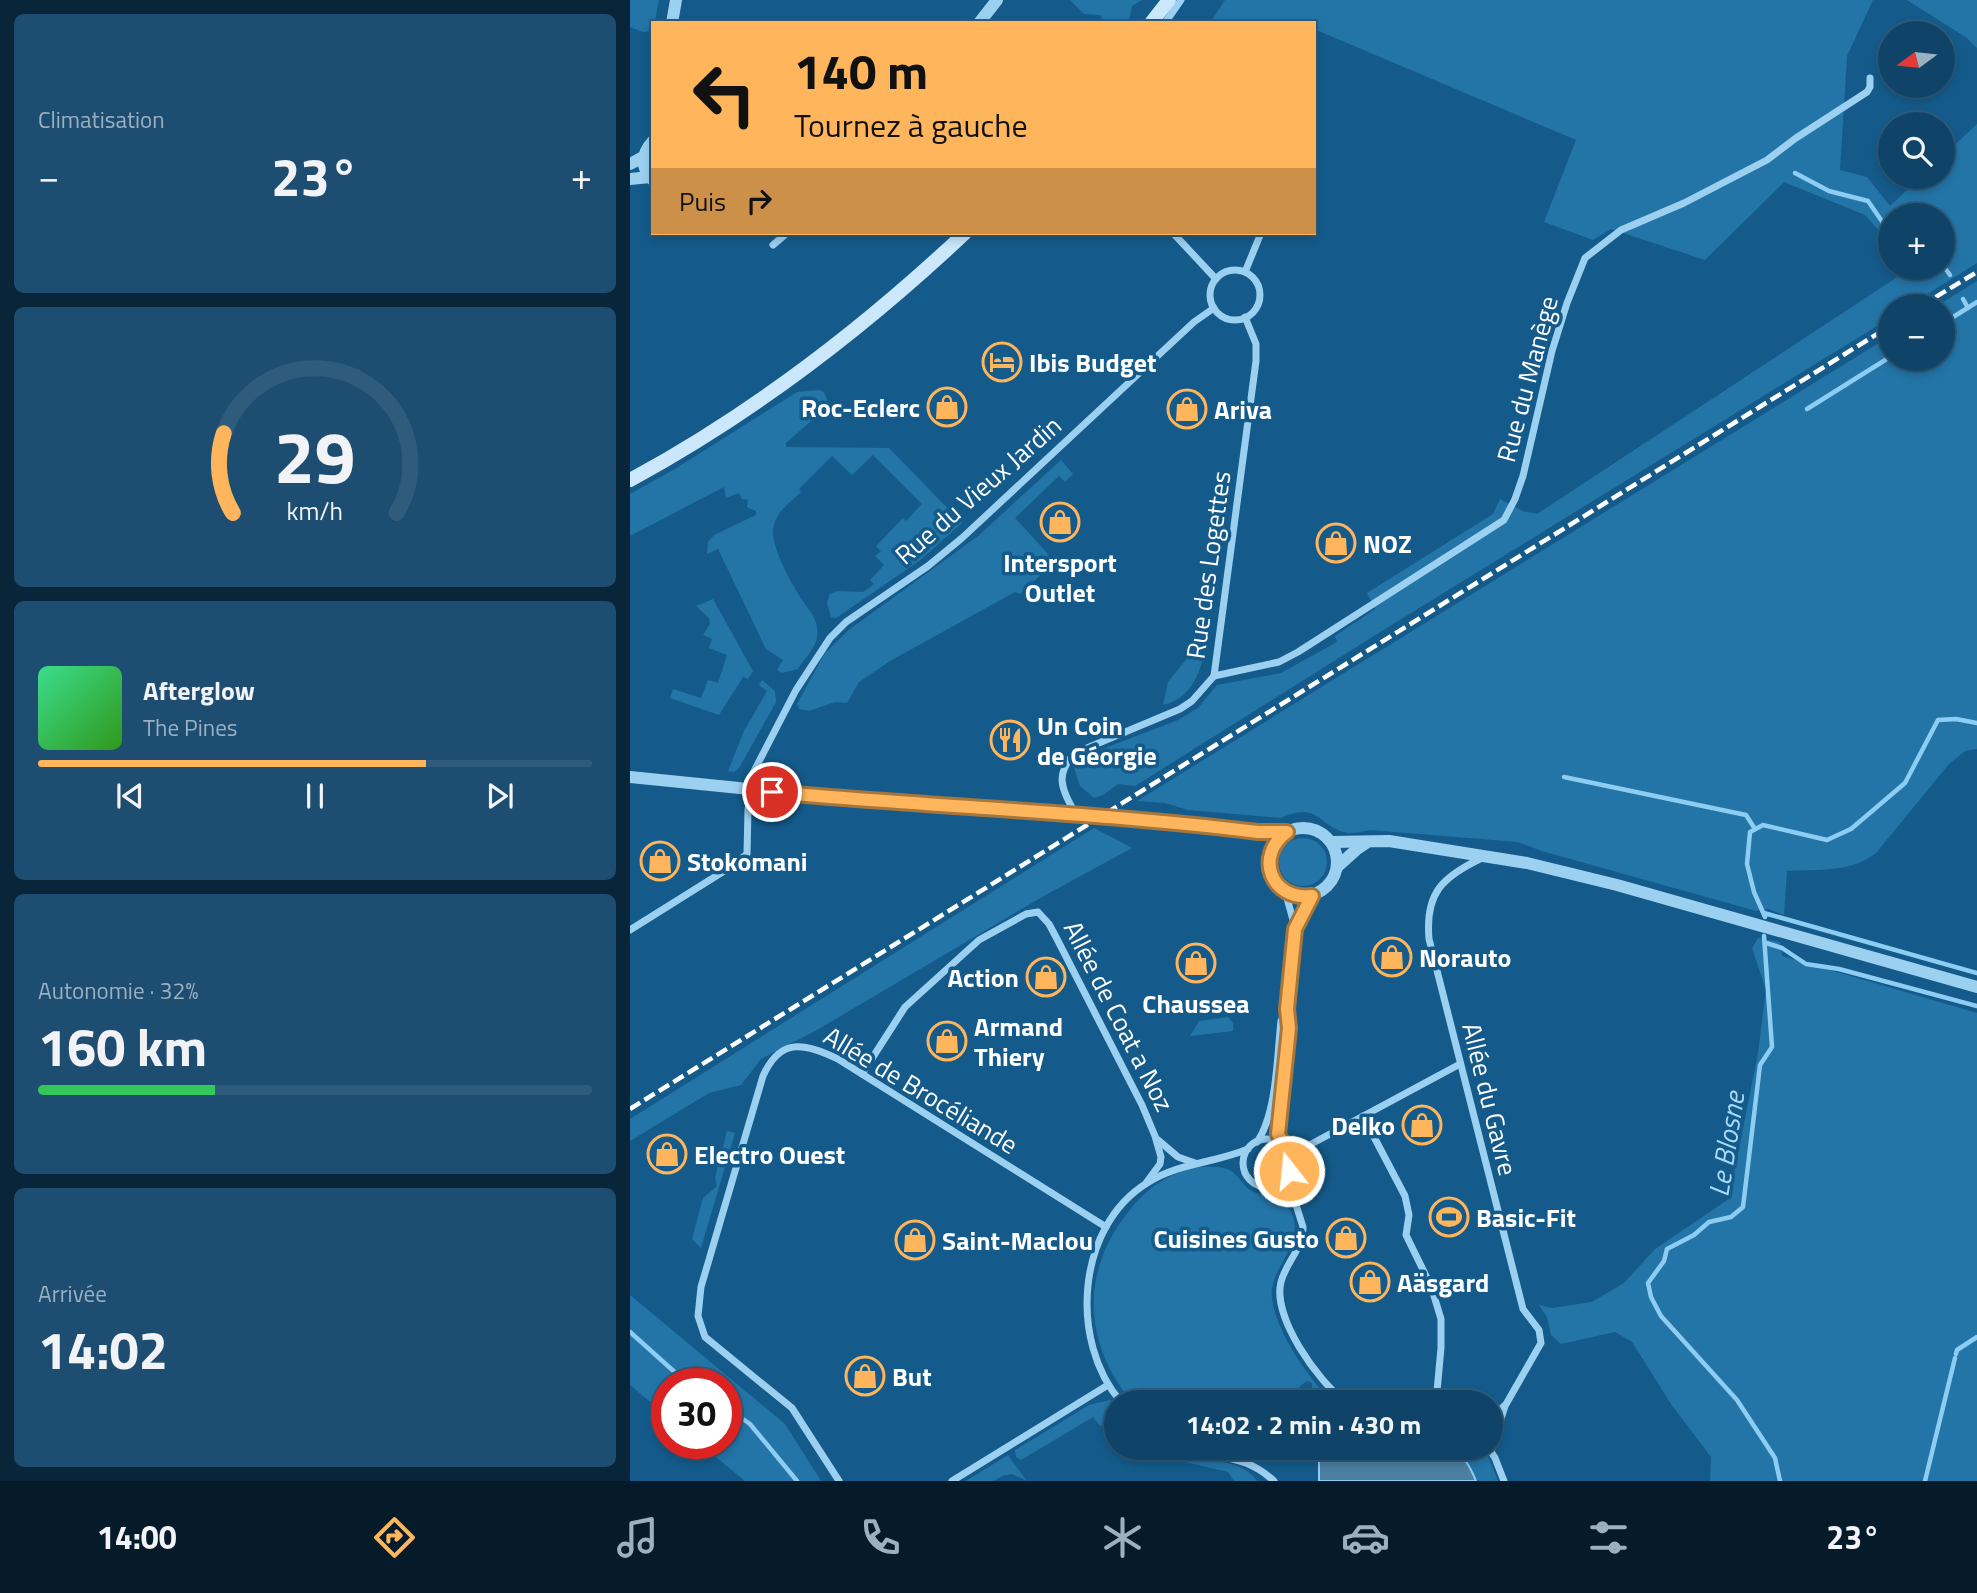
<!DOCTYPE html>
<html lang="fr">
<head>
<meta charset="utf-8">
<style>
  :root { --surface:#0f4468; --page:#1d4e71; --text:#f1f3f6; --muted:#9bb0c0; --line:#2f5c7c; --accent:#ffb55b }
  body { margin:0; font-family:"Titillium Web",sans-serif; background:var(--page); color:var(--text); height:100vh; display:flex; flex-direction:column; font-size:26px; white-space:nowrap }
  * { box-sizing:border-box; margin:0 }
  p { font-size:23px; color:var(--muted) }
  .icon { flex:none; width:38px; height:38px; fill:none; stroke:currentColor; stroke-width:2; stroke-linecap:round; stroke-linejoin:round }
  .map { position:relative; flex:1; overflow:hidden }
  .sheet { display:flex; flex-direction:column; gap:14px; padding:14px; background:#082539; width:630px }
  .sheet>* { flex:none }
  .top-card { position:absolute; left:21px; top:21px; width:665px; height:214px; border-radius:0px; box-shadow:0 4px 10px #0003,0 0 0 2px var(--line); background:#ffb55b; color:#111; overflow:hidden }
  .needle { width:46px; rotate:255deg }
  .fabs { position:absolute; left:1248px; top:21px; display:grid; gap:14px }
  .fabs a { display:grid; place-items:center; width:77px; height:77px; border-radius:50%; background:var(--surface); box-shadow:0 4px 10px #0003,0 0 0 2px var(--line); font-size:35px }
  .speed { position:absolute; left:21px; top:1368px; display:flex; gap:14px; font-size:35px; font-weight:700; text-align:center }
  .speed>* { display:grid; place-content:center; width:91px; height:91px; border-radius:50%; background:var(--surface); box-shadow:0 4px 10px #0003,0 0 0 2px var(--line); line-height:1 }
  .speed .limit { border:10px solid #d22; background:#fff; color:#111 }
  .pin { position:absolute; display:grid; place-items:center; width:60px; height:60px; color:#fff; margin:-30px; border:4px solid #fff; border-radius:50%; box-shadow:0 2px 7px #0007 }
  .me { position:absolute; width:77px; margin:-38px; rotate:344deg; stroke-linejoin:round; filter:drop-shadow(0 0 5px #0008) }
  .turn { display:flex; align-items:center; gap:24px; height:147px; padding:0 28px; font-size:32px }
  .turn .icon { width:91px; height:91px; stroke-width:2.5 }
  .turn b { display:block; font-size:49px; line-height:60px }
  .then { display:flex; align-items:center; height:66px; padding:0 28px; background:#0003; gap:14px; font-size:26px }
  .big { font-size:52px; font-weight:700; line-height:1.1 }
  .sheet .card { flex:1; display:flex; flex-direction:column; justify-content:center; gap:10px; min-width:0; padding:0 24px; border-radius:10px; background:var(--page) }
  .sheet .dial { align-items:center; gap:0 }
  .dial svg { height:182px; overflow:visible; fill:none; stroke:var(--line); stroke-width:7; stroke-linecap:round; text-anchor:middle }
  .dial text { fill:var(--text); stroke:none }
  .song { display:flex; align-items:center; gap:21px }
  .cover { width:84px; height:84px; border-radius:10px; background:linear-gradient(135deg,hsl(150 70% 55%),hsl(110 70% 35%)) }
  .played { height:7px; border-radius:4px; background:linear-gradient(90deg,var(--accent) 70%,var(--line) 70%) }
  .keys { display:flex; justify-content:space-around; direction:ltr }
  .heat { display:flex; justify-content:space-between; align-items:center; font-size:38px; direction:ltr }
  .charge { height:10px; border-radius:5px; background:linear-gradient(90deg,#34c759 32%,var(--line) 0) }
  .trip { position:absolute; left:474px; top:1390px; width:399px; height:70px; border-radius:35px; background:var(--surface); box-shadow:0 4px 10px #0003,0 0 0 2px var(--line); font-weight:700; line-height:70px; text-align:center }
  .dock { display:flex; height:112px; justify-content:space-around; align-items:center; background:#061b2a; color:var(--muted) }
  .dock .icon { width:49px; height:49px }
  .dock .active { color:var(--accent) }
  .dock b { font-size:32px; color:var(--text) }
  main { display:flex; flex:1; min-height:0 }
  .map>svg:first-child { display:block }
  .green { fill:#2375a8 }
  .water { fill:#4c80a2; stroke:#8ecdf3; stroke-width:2 }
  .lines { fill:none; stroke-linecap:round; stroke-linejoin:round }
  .stream { stroke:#8ecdf3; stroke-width:4.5 }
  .minor { stroke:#9cd0f0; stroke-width:7 }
  .tertiary { stroke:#9cd0f0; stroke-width:12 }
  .secondary { stroke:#cae7fb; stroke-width:14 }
  .rail { stroke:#fff; stroke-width:4.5; stroke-dasharray:12 5; stroke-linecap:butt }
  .route-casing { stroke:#a6763b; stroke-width:18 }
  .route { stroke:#ffb55b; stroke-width:12 }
  .labels { text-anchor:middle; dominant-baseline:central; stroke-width:7; stroke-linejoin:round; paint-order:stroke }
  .poi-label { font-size:26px; font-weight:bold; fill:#fff; stroke:#145b8b; text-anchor:start }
  .street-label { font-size:26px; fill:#fff; stroke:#145b8b }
  .water-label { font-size:28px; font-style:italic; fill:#a8d9f7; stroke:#145b8b }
</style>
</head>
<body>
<main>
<section class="sheet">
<div class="card"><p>Climatisation</p>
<div class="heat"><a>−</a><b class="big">23°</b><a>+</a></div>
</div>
<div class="card dial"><svg viewBox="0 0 100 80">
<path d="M14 69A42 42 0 1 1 86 69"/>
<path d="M14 69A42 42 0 0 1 10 34" stroke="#ffb55b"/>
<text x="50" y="56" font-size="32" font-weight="700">29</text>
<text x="50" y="72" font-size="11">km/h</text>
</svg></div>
<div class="card">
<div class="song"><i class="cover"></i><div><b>Afterglow</b><p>The Pines</p></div></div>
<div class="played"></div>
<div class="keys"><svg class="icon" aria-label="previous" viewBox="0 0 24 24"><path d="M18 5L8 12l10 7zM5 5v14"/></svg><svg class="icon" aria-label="pause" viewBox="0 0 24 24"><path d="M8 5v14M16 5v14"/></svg><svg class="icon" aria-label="next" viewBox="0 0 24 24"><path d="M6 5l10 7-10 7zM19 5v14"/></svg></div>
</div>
<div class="card"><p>Autonomie · 32%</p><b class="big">160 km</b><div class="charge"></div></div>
<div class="card"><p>Arrivée</p><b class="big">14:02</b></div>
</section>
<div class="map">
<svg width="1347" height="1481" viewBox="0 0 1347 1481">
  <rect width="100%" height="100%" fill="#145b8b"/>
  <g class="green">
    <polygon points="0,0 29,0 23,31 13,32 0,27"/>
    <polygon points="440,0 512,0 502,6 499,20 475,23 470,15 454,14"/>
    <polygon points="595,0 1243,0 1217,56 1210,170 1237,177 1260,206 1291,177 1312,177 1313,156 1347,124 1347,263 1278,306 1260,306 1260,318 755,629 505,786 488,784 473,795 464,798 450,786 444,768 446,764 457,755 548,720 568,708 587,685 651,673 707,642 705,636 745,609 737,593 863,514 870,499 893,511 907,514 1281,268 1312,268 1312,215 1260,215 1260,243 1235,215 1154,182 1075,260 981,229 963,240 914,222 946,140 684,29 684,23 580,23"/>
    <polygon points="1277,0 1347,0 1347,48 1337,38"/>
    <path d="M1347,281V749L1335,751L1319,764L1246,853C1220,873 1189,869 1157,871L1154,915L1138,909L1126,911L912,851L888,842L740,830C734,831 725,834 718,833C688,827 689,800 651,818L558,810L535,803L507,801L1260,336V359H1312V306H1307Z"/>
    <path d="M189,390L194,392L199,405L156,443V447L259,448L332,523L289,561L206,618L201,617L197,603L200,594L207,591L233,592L244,584L240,580L254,565L245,556L251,551L246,546L273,518L276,521L292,504L243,455L222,475L202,456L169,489L171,492C162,501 147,511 144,525C138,544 163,587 175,604C182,614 189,622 187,637C186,648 173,660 168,669L152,673L147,670L153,660L136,649L88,549L77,554L78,542L84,535L126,515V511L117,507L118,500L112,499L109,493L96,498L94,487L0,536V494L45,469L167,392Z"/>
    <polygon points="431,460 443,474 435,482 429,476 385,518 419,555 412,561 418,568 417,569 390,594 385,592 260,661 229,682 217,703 205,702 179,711 169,709 167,704 195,653 220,629 348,536"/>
    <polygon points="83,599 123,671 118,679 113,677 89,715 40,698 43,689 71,698 78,680 88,683 97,655 79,648 82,639 73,635 80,624 79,618 66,606"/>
    <path d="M577,634C573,663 567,697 533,705L538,682Z"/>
    <polygon points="132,680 145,691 146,702 109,768 104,772 98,771 114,731 137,691 129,685"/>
    <polygon points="464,828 502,848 412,897 187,1030 131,1059 111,1085 79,1093 0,1141 0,1119"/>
    <circle cx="673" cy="862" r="24"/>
    <polygon points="1128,938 1150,942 1152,956 1347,1013 1347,1481 1080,1481 1081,1457 1041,1404 1002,1342 985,1332 931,1344 921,1335 917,1317 909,1305 922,1308 962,1302 994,1283 1025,1249 1099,1199 1128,1053 1136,990 1122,948"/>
    <polygon points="598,1017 603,1023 603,1031 560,1036 569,1021"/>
    <polygon points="97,1131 105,1133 71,1248 62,1239 73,1198 87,1186 85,1177"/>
    <path d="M570,1167C582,1167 596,1165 606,1175C611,1180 614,1186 620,1190C635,1198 652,1195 661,1212C675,1239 647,1262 642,1288C637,1319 680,1383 704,1402L682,1400V1383L677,1381L670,1386L661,1401L502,1402C453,1343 450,1271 499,1211C518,1187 540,1172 570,1167Z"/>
    <polygon points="0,1295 155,1424 191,1481 115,1481 70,1444 96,1444 96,1384 37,1384 37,1416 0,1385"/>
    <polygon points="480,1400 486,1405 486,1422 479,1422 470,1426 463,1417 391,1460 386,1457 385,1450 459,1405"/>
    <path d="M816,1447H851L858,1456L868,1481H846C839,1464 833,1453 816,1447Z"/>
    <polygon points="378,1455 397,1481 382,1474 372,1476 364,1481 336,1481"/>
    <path d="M565,1457C587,1462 613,1461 627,1481H604L598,1472L555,1462Z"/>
  </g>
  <path class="water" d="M689,1447H816C833,1453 839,1464 846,1481H689Z"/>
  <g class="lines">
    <g class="stream">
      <polyline points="1165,173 1199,191 1238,201 1260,233"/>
      <polyline points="1312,264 1320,275"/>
      <polyline points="1333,299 1338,308"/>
      <polyline points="1312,324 1347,302"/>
      <polyline points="1177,409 1260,357"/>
      <polyline points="934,777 1116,815 1125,829"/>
      <polyline points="1134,913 1347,973"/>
      <polyline points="1135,917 1124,892 1117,864 1120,832 1133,825 1197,840 1221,829 1275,783 1308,720 1326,719 1347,723"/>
      <polyline points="1134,936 1142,1047 1130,1065 1113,1207 1101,1217 1079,1222 1064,1235 1037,1249 1034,1261 1018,1283 1021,1297 1031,1316 1107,1400 1145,1458 1150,1481"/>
      <polyline points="1136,943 1152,948 1176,964 1209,969 1347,1006"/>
      <polyline points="0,1332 58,1384"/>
      <polyline points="1326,1354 1327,1350 1347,1337"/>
      <polyline points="96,1407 120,1424 167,1481"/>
      <polyline points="1295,1481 1325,1358"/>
    </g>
    <g class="minor">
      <polyline points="535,23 551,0"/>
      <polyline points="543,233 586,279"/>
      <polyline points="143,245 157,233"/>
      <circle cx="605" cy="295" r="25"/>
      <polyline points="615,272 631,233"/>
      <polyline points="584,676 649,662 668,652 874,520 885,499 893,476 922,351 937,303 955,258 991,230 1054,203 1137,160 1166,138 1237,92 1240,87 1240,78"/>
      <path d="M445,813C432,789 424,775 445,753L550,709L562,701L584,676L626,361V344L615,317"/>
      <path d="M852,858C812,877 795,893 799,939L893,1309L909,1330L911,1343L875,1406L861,1451"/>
      <polyline points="655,891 665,927"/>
      <polyline points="0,930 99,868 117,854 118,810 122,775 166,690 200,638 216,622 298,566 332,538 564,322 584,308"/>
      <polyline points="232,1074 275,1007 349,940 396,914 408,912 419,924 427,939 512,1105 525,1136 531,1157 530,1164 516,1183"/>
      <polyline points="733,1116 775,1196 779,1215 776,1235 801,1286 811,1319 811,1348 806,1402"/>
      <circle cx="637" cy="1163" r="24"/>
      <polyline points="528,1140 548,1157 565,1163"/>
      <path d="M627,1142C647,1113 647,1056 651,1021L656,1011"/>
      <polyline points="653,1146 648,1134 648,1122 659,1028 657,1009 665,929 682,896"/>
      <polyline points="659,1156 830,1064"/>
      <path d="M657,1176L673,1227C673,1249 656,1262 651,1282C642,1317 688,1382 716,1402"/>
      <path d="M491,1402C439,1342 446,1227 517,1183C548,1163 585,1163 618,1149"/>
      <polyline points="861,1418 874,1406"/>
      <path d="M557,1447C591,1461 613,1453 644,1481"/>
      <polyline points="858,1447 865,1458 874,1481"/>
      <path d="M209,1481L162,1408L75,1337L68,1316L71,1287L133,1076C151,1036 175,1044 208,1059L476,1227"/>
      <polyline points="322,1481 478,1385"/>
    </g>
    <g class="tertiary">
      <polyline points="42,23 46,0"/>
      <polyline points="349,23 367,0"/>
      <path d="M23,141C11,154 10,168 23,180"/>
      <polyline points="0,164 13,157"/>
      <polyline points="0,179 20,177"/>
      <polyline points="0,777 209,798 445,813 628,832 657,832"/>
      <circle cx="673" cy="862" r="34"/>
      <polyline points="701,842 759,841 897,863 987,885 1347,987"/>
      <polyline points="707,867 727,849 736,843"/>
    </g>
    <g class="secondary">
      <polyline points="521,23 539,0"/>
      <path d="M0,480C122,414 234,328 335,233"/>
    </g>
    <g class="rail">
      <polyline points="1291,306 1347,272"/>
      <polyline points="0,1109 1260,326"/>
    </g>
  </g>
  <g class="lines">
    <defs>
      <path id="route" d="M142,792C304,807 466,812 628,832H657C624,856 641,901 682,896L665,929L657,1009L659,1028L648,1134L659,1156V1171"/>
    </defs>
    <use href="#route" class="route-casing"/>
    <use href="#route" class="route"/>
  </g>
  <defs>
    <symbol id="hotel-ring" viewBox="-11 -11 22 22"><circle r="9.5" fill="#145b8b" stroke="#ffb55b" stroke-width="1.5"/><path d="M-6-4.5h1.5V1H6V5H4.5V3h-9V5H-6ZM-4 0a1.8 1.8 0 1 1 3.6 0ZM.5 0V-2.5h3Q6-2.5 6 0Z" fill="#ffb55b"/></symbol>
    <symbol id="shop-ring" viewBox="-11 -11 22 22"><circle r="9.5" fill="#145b8b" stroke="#ffb55b" stroke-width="1.5"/><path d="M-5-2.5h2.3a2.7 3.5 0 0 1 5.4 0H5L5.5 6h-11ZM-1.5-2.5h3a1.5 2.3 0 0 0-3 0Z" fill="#ffb55b"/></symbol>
    <symbol id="restaurant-ring" viewBox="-11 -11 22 22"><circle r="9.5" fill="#145b8b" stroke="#ffb55b" stroke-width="1.5"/><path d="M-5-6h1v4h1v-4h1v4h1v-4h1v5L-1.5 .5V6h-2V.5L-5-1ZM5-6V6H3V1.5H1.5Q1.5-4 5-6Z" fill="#ffb55b"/></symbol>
    <symbol id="stadium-ring" viewBox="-11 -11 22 22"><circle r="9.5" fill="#145b8b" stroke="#ffb55b" stroke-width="1.5"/><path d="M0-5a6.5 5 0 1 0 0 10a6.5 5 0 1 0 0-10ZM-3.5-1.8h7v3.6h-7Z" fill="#ffb55b"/></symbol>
  </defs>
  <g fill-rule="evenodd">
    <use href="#hotel-ring" x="350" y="340" width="44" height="44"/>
    <use href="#shop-ring" x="295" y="385" width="44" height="44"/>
    <use href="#shop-ring" x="535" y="387" width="44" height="44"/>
    <use href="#shop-ring" x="408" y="500" width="44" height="44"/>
    <use href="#shop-ring" x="684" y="521" width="44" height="44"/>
    <use href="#restaurant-ring" x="358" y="718" width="44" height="44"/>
    <use href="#shop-ring" x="8" y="839" width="44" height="44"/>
    <use href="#shop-ring" x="740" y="935" width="44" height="44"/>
    <use href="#shop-ring" x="544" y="941" width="44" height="44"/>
    <use href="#shop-ring" x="394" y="955" width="44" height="44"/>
    <use href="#shop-ring" x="295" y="1019" width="44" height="44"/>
    <use href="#shop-ring" x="770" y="1103" width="44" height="44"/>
    <use href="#shop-ring" x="15" y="1132" width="44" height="44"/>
    <use href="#stadium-ring" x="797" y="1195" width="44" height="44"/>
    <use href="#shop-ring" x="694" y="1216" width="44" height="44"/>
    <use href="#shop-ring" x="263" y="1218" width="44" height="44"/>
    <use href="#shop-ring" x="718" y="1260" width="44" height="44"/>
    <use href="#shop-ring" x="213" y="1354" width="44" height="44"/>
  </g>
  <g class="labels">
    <g class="poi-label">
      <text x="399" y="362">Ibis Budget</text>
      <text x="290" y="407" text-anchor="end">Roc-Eclerc</text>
      <text x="584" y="409">Ariva</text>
      <text x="733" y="543">NOZ</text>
      <text x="430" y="562" text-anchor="middle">Intersport<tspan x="430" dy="30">Outlet</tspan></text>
      <text x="407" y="725">Un Coin<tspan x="407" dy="30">de Géorgie</tspan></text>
      <text x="57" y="861">Stokomani</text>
      <text x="789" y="957">Norauto</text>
      <text x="389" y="977" text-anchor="end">Action</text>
      <text x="566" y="1003" text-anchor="middle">Chaussea</text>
      <text x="344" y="1026">Armand<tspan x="344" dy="30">Thiery</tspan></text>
      <text x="765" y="1125" text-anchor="end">Delko</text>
      <text x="64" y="1154">Electro Ouest</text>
      <text x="846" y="1217">Basic-Fit</text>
      <text x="689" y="1238" text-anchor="end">Cuisines Gusto</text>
      <text x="312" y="1240">Saint-Maclou</text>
      <text x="767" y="1282">Aäsgard</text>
      <text x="262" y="1376">But</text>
    </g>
    <g class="street-label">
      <text transform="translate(897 379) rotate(-75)">Rue du Manège</text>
      <text transform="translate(348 490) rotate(-41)">Rue du Vieux Jardin</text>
      <text transform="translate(578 565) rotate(-82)">Rue des Logettes</text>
      <text transform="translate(489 1016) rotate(63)">Allée de Coat a Noz</text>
      <text transform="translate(291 1090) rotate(31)">Allée de Brocéliande</text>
      <text transform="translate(860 1099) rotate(76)">Allée du Gavre</text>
    </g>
    <g class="water-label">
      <text transform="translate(1096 1144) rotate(-81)">Le Blosne</text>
    </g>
  </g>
</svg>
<div class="fabs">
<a><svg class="needle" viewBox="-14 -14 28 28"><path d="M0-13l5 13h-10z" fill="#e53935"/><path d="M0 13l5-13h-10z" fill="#9bb0c0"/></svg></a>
<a><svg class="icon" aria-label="search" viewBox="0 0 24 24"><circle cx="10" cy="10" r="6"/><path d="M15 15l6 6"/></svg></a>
<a>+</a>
<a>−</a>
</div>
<div class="speed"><div class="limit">30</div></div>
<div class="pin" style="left:142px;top:792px;background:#d93025"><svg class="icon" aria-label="arrive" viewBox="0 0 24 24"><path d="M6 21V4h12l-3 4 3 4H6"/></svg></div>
<svg class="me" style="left:659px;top:1171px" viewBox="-20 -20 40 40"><circle r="17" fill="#ffb55b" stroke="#fff" stroke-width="3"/><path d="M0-11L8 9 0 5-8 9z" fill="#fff"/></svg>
<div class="trip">14:02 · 2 min · 430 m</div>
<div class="top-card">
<div class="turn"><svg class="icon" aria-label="left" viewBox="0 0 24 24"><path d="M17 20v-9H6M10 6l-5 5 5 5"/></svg><div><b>140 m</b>Tournez à gauche</div></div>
<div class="then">Puis<svg class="icon" aria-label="right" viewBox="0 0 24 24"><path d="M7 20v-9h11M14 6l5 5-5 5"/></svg></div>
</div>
</div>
</main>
<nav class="dock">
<b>14:00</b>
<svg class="icon active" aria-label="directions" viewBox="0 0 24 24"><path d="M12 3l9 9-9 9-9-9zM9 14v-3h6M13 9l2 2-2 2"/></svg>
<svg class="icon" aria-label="music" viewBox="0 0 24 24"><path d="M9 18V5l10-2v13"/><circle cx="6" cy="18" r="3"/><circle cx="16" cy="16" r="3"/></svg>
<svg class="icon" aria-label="phone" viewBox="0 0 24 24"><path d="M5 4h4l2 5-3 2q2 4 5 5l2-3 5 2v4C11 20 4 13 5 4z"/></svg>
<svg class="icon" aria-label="climate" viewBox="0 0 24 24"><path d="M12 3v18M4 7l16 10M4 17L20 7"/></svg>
<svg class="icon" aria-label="car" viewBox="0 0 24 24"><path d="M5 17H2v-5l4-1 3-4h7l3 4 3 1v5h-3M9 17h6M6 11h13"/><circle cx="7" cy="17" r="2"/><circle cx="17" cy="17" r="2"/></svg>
<svg class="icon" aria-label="filters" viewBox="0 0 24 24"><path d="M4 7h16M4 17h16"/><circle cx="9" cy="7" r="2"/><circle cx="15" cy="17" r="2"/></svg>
<b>23°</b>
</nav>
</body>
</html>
